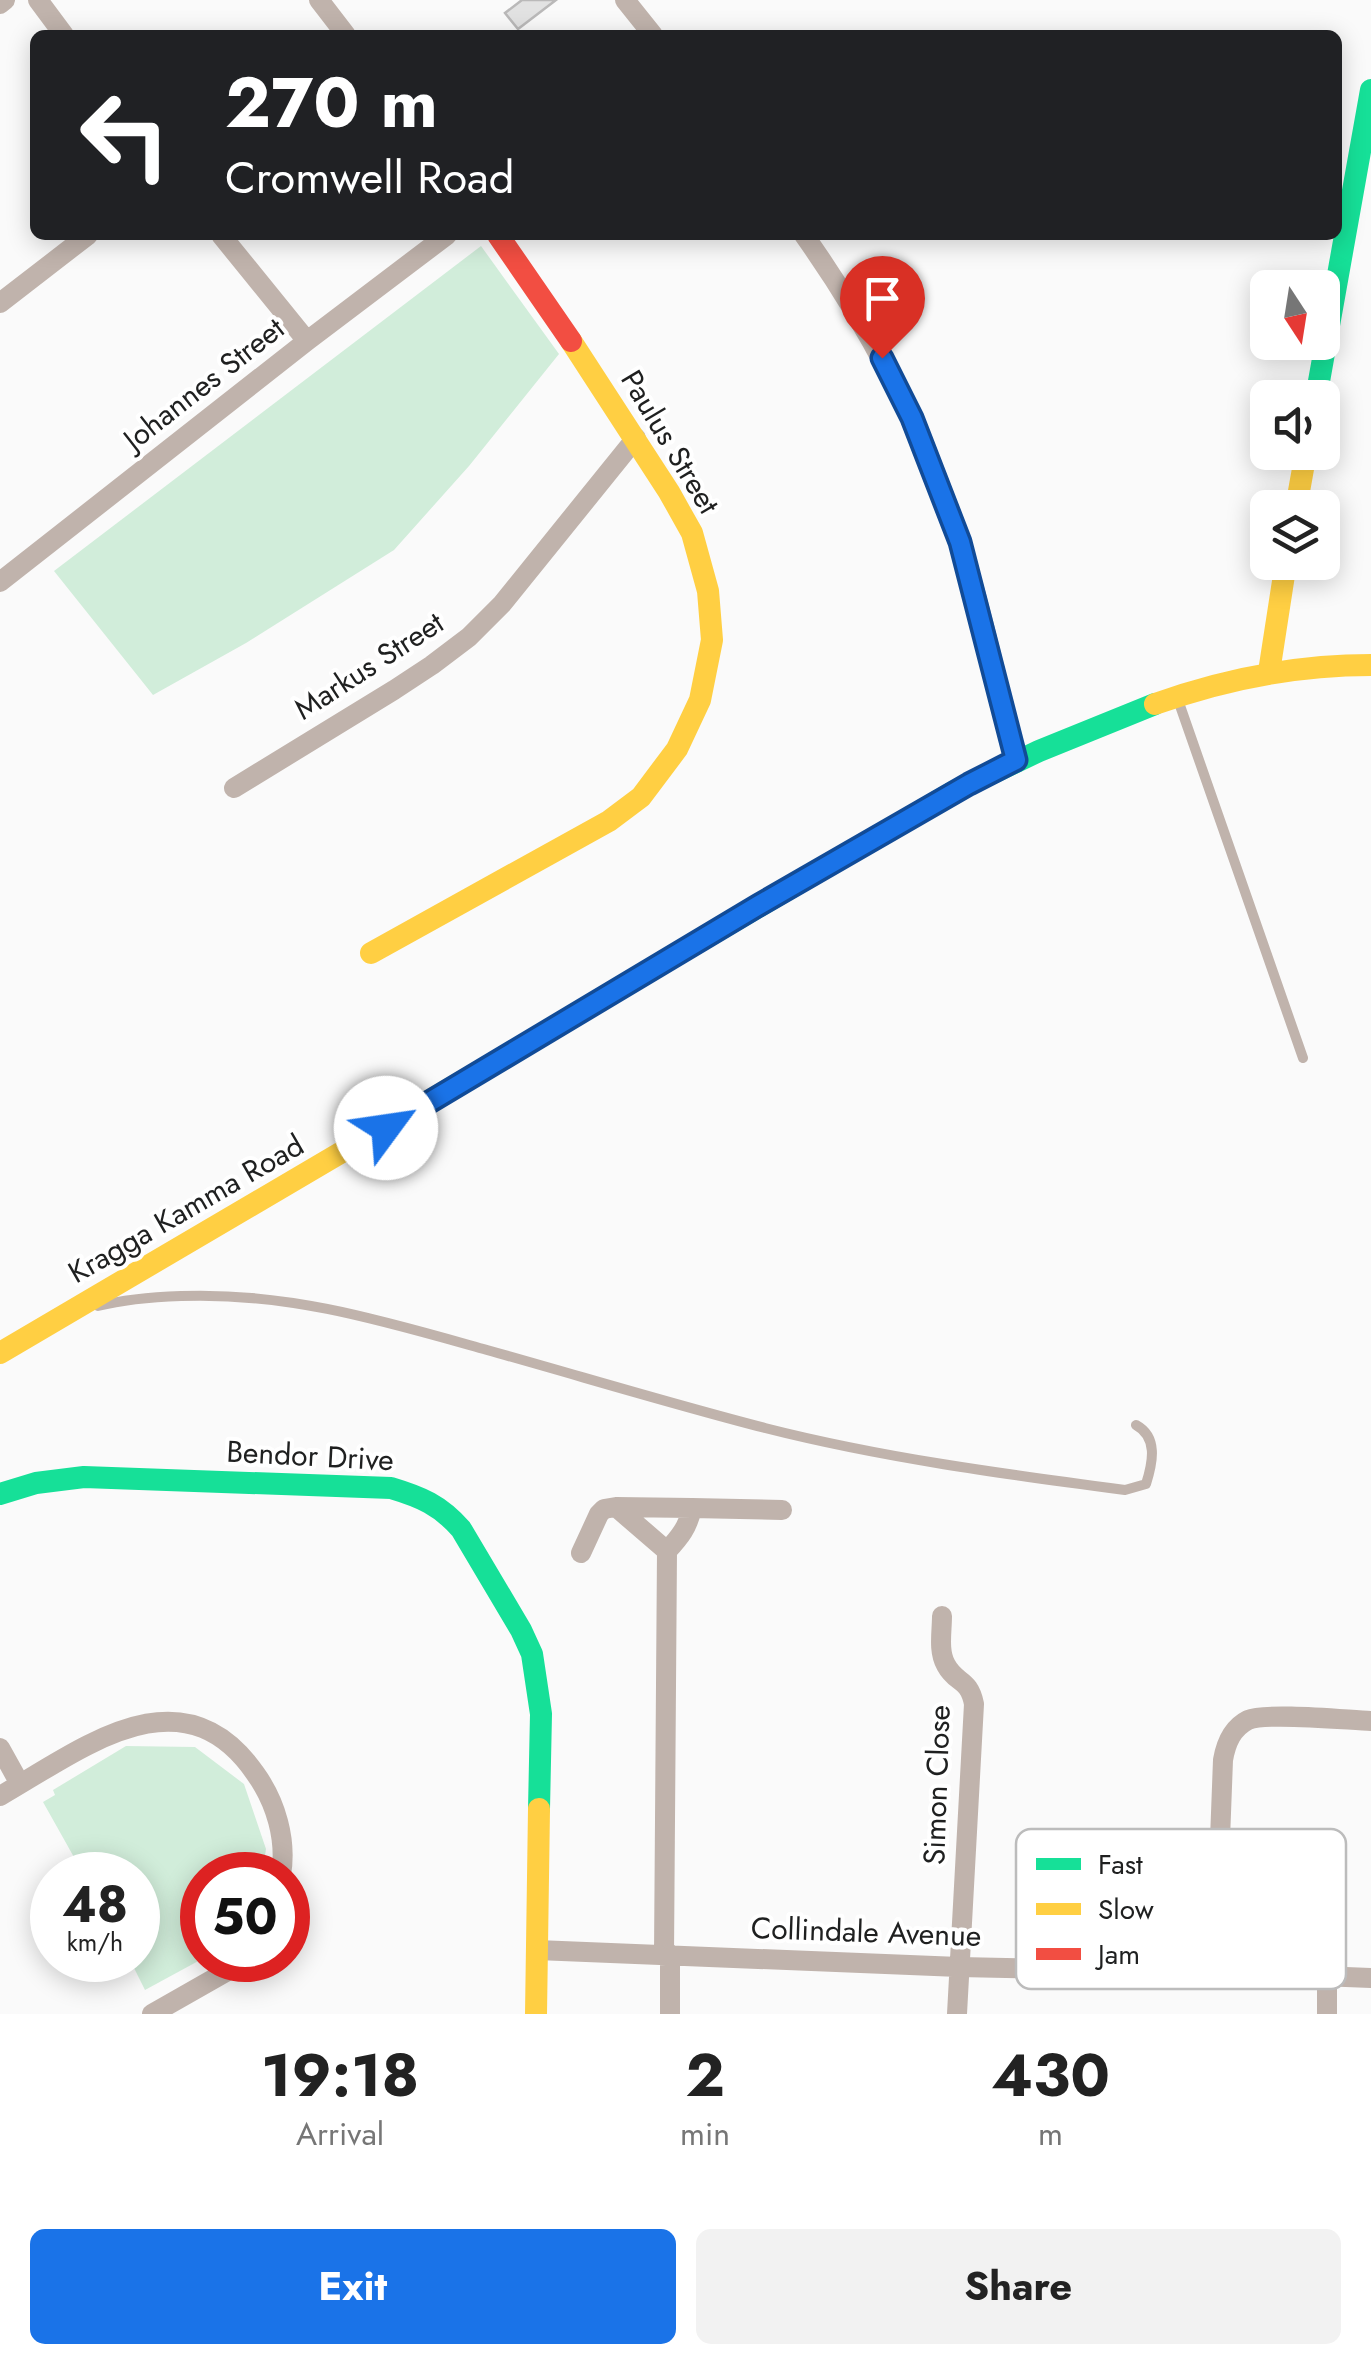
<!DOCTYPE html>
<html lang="en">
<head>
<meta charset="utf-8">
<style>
	:root { --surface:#fff; --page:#f2f2f2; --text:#222; --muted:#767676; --accent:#1a73e8 }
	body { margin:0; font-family:Jost,sans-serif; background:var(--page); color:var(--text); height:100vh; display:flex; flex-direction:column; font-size:38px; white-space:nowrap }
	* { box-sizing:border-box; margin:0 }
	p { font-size:32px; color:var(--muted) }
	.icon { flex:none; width:55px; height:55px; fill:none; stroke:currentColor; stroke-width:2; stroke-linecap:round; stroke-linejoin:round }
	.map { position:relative; height:2014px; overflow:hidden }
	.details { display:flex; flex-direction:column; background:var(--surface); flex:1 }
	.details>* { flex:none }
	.top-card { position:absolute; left:30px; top:30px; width:1312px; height:210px; border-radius:15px; box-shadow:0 5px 25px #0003; background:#202124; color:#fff; overflow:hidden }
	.needle { width:65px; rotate:168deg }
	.controls { position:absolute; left:1250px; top:270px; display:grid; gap:20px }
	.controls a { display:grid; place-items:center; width:90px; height:90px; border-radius:15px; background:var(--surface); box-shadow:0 5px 25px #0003; font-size:50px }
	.speed { position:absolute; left:30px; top:1852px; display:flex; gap:20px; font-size:50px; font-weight:700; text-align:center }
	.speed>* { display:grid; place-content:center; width:130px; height:130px; border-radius:50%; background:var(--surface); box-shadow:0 5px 25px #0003; line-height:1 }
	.speed small { font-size:25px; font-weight:400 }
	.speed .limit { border:15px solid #d22; background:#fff; color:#111 }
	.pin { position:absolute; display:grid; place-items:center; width:85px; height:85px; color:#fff; margin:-102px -42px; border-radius:50% 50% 50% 0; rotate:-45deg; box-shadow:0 0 10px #0007 }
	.pin .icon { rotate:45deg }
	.me { position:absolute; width:110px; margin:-55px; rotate:59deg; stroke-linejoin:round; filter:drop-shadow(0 0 8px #0008) }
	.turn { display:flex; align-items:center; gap:35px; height:210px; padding:0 30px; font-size:45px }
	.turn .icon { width:130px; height:130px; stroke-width:2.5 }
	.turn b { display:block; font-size:70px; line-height:85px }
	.eta { display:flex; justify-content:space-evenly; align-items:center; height:170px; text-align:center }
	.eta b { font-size:60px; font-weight:700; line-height:70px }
	.button { display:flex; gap:20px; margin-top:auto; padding:20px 30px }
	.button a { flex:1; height:115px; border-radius:15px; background:var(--accent); color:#fff; font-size:40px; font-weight:700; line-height:115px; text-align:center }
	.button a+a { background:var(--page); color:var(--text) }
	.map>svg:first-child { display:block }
</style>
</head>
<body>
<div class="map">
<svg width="1371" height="2014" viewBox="0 0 1371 2014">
	<rect width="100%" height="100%" fill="#fafafa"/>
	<path fill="#d1edda" d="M481,246L559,354L469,466L394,550L246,643L153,695L54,571Z
		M126,1746L195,1747L244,1784L266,1849L262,1875H202V1959L145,1990L130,1960H138V1875H84L43,1802L55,1795L53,1790Z"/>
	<path fill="#e2e2e2" stroke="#bab9b9" stroke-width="2.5" d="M522,0H556L518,29L505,13Z"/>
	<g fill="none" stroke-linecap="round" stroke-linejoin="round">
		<path stroke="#c0b3ac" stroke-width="10" d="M1177,697L1303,1058
			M98,1306C126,1299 153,1297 181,1296C289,1292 384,1321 487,1350C580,1376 672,1404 765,1428C883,1458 1004,1474 1125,1490L1146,1484C1153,1462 1158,1437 1136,1425"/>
		<path stroke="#c0b3ac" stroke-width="20" d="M38,0L64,35
			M319,0L346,35
			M625,0L653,35
			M0,4L5,0
			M221,235L307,341
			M804,235C870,328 923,430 959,539C983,611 998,687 1016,761
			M0,303L88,235
			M0,582L307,341L447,235
			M234,788L394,690L432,665L469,637L502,604L636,438
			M616,1507L692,1508
			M667,1551C680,1537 688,1527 692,1508L782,1510
			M581,1553L599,1514L604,1509L616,1507L667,1551L664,1954
			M942,1616C942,1632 938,1651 946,1665C956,1684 969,1678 974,1704L957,2014
			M0,1748L20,1784
			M0,1796C82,1749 182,1668 255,1773C276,1802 287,1840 281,1875
			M537,1950L959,1967L1215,1972L1371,1978
			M1215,1972L1223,1760C1226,1743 1232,1728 1248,1720C1267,1712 1346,1720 1371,1721
			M1327,1978V2014
			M152,2014L231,1969L240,1960
			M670,2014V1954"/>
		<path stroke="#16e098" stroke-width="22" d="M1316,398L1371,90
			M585,1009L953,792L1039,751L1155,704
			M0,1494L36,1483L84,1477L391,1488C421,1497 440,1505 461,1529L521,1630L532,1654L541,1714L539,1809"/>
		<path stroke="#ffcf43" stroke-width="22" d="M1296,508L1306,452
			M1269,672L1286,562
			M1155,704C1225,679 1296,665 1371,665
			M371,953L609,821L641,797L677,749L700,700L712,640L708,591L692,533L669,492L571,341
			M0,1353L585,1009
			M536,2014L539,1809"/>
		<path stroke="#f24e42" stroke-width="22" d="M498,235L571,341"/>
	</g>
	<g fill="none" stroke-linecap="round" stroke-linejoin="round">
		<g stroke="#114b97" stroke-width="25">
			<path id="route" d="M386,1128L759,905L969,784L1016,760L960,542L912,418L882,358"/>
		</g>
		<use href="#route" stroke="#1a73e8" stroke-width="18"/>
	</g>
	<g text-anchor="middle" stroke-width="8" stroke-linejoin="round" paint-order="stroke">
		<g font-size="30" fill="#1f2020" stroke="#fff">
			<text transform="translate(204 384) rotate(-38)" y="10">Johannes Street</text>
			<text transform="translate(670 442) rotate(59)" y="10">Paulus Street</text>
			<text transform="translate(369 666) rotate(-33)" y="10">Markus Street</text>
			<text transform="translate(186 1209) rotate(-30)" y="10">Kragga Kamma Road</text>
			<text transform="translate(310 1456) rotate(3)" y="10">Bendor Drive</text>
			<text transform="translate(937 1785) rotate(-88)" y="10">Simon Close</text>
			<text transform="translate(866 1932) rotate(2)" y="10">Collindale Avenue</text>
		</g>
	</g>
	<rect x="1016" y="1829" width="330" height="160" rx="15" fill="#fff" stroke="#bcbcbc" stroke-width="2.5"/>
	<rect x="1036" y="1858" width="45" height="12" fill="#16e098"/>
	<rect x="1036" y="1903" width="45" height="12" fill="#ffcf43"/>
	<rect x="1036" y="1948" width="45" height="12" fill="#f24e42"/>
	<g font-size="28" fill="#1f2020">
		<text x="1098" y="1874">Fast</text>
		<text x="1098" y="1919">Slow</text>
		<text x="1098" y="1964">Jam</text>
	</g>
</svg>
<div class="controls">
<a><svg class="needle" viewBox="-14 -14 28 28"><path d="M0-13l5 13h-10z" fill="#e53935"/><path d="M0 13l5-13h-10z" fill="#767676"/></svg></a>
<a><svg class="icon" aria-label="sound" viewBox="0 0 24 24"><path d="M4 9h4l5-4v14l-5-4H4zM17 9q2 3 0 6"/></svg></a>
<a><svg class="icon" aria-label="layers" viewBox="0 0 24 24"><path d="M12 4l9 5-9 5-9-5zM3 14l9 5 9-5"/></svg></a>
</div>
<div class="speed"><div>48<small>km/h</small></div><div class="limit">50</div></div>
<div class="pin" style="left:882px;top:358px;background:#d93025"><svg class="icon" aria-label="arrive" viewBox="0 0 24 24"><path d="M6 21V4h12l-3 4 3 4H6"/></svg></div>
<svg class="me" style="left:386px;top:1128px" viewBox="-20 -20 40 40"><circle r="19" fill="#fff"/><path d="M0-13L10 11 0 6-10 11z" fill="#1a73e8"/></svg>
<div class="top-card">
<div class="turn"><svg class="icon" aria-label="left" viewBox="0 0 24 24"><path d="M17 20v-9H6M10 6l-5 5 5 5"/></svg><div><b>270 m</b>Cromwell Road</div></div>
</div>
</div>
<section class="details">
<div class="eta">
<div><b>19:18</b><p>Arrival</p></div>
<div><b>2</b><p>min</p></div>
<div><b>430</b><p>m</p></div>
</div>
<div class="button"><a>Exit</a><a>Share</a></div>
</section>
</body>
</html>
